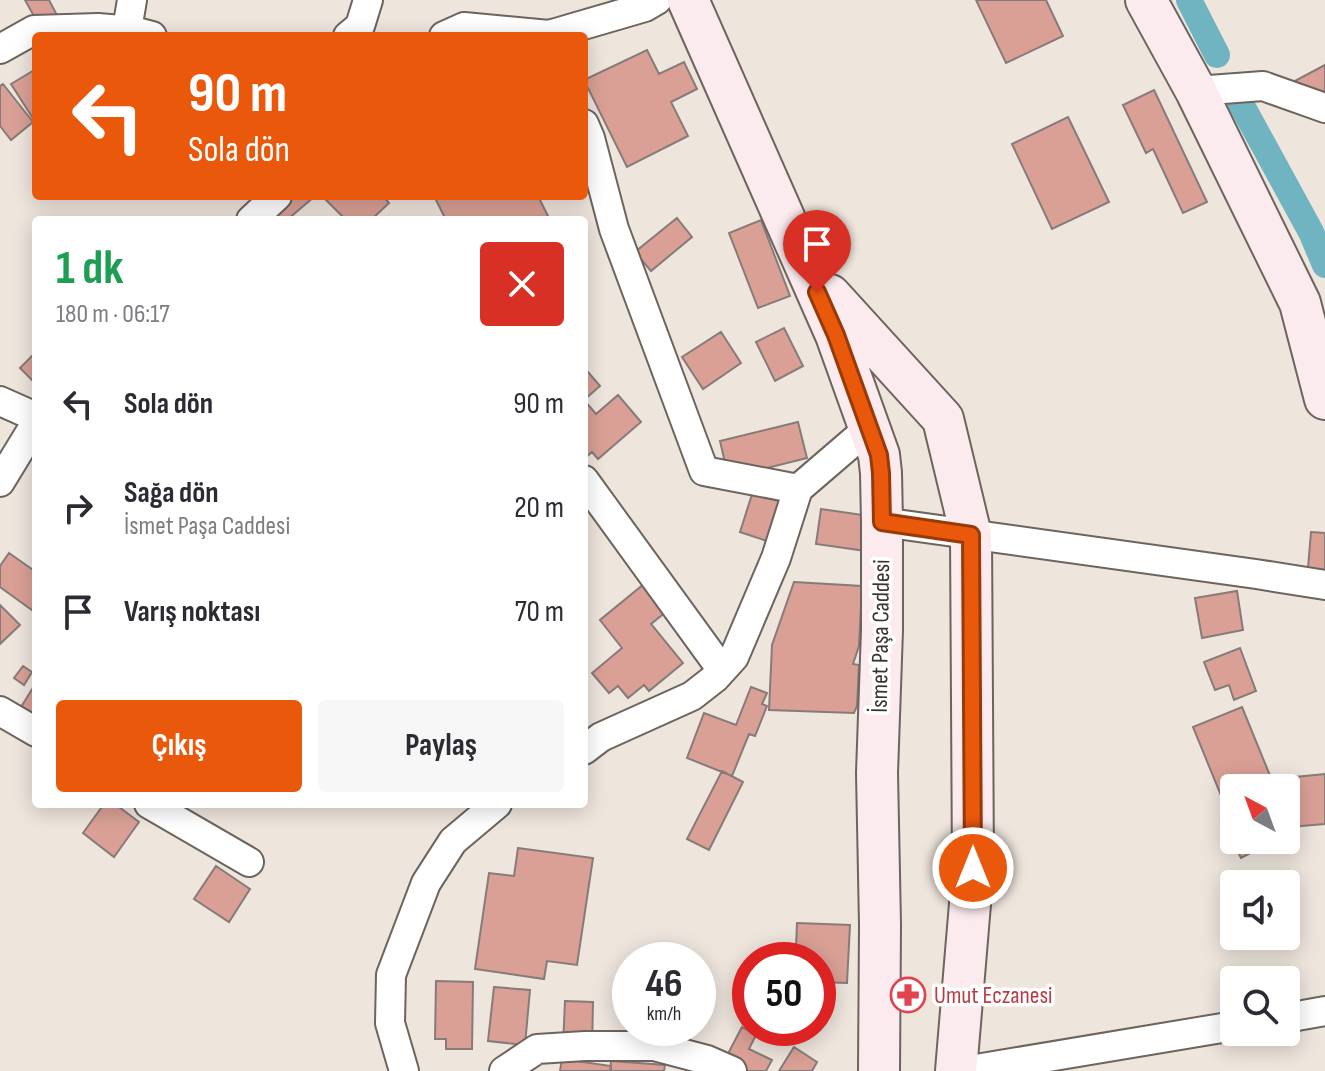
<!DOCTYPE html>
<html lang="tr">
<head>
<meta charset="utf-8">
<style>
	:root { --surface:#fff; --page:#f7f7f7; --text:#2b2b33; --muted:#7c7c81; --accent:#ea580c }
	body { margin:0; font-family:"Sofia Sans Condensed",sans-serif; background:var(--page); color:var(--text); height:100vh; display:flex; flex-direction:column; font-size:30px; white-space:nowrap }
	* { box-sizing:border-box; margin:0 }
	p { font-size:26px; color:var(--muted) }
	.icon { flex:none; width:44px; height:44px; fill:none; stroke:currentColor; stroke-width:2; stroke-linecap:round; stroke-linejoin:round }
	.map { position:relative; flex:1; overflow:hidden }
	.sheet { position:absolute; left:32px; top:216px; width:556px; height:592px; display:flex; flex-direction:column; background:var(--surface); border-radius:8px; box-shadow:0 4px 20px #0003 }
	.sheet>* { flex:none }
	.hud { position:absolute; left:32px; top:32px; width:556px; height:168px; border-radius:8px; box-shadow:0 4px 20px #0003; background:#ea580c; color:#fff; overflow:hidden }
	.needle { width:52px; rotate:319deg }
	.controls { position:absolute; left:1220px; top:774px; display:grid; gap:16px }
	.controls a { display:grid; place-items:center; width:80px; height:80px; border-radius:8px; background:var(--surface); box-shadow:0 4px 20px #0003; font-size:40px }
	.speed { position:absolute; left:612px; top:942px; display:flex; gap:16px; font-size:40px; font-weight:700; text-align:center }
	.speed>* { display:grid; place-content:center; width:104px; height:104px; border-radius:50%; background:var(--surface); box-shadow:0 4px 20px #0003; line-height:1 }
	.speed small { font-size:20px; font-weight:400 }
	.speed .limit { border:12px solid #d22; background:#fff; color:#111 }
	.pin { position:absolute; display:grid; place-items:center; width:68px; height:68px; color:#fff; margin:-82px -34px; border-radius:50% 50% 50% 0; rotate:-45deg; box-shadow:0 0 8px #0007 }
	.pin .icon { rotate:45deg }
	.me { position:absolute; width:88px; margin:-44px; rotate:0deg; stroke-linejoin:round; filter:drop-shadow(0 0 6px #0008) }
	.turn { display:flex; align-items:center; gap:28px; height:168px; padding:0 24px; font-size:36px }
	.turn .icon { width:104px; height:104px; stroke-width:2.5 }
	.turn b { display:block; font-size:56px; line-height:68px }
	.round { display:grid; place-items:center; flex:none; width:84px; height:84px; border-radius:8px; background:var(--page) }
	.summary { display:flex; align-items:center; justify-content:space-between; height:136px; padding:0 24px }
	h1 { font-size:48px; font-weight:700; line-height:60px; color:#1e9e55 }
	.button { display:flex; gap:16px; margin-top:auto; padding:16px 24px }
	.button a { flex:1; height:92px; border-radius:8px; background:var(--accent); color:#fff; font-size:32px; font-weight:700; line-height:92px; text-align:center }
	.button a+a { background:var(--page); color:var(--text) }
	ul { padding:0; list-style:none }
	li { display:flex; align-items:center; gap:24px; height:104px; padding:0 24px }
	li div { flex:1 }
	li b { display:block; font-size:30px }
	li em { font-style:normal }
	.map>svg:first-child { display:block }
</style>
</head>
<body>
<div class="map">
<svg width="1325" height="1071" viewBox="0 0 1325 1071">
	<rect width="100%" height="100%" fill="#eee5dd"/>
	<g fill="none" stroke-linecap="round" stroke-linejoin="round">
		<path stroke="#70b4c2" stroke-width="26" d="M1189,0L1217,55
			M1240,102L1311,232L1325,265"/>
	</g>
	<path fill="#daa096" stroke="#877b79" stroke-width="2" d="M25,0H49L59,19L41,29Z
		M976,0H1046L1063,36L1006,63Z
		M647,50L659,74L684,62L697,89L671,102L688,136L627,167L584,80Z
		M1325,65V104L1322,106L1313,88L1299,95L1293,82Z
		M36,69V123L11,84Z
		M3,84L33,122L11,140L0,126V86Z
		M1154,90L1207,202L1183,213L1153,149L1146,153L1123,105Z
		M1068,117L1109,202L1052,229L1012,144Z
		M280,196H313L314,197L287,220H251Z
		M328,196H383L389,203L371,220H346L325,199Z
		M434,196H538L550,220H446Z
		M677,218L692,237L651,271L635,252Z
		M761,220L790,296L758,308L729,233Z
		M784,328L803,366L775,381L756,342Z
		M721,332L741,363L703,389L682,357Z
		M36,352V384L20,368Z
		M588,372L600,386L584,400L596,414L618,395L641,422L598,459L592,452L584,459V376Z
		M798,422L807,458L747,473L726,467L720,441Z
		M754,488L790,499L776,544L740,532Z
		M821,509L870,516L866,551L816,544Z
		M1311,532L1325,533V570L1308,568Z
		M9,553L36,572V613L0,587V566Z
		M794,582L862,586L859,646L853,664L859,665L857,706L854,713L769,710L772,645Z
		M644,584L667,611L651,624L683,663L649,691L644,685L628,698L618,686L609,693L592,673L622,648L600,620Z
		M1237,591L1243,630L1202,638L1195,598Z
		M0,605L20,625L0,644Z
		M1240,648L1256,691L1234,700L1229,685L1215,690L1204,662Z
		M23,666L32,672L24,685L14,678Z
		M36,683V727L16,715Z
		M751,687L767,693L762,704L767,706L755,736L749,734L732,776L687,758L704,713L736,725Z
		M1242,707L1271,778L1245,788H1234V793L1222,798L1193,727Z
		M722,771L743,782L709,850L687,839Z
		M1325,774V824L1290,827L1285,778Z
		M104,804H115L139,822L114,857L83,833Z
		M1234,811V840H1276L1241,858L1221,818Z
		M518,848L593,858L577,965L547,961L544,979L475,969L489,873L514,876Z
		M216,866L250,889L229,922L194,899Z
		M797,923L850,925L847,983L818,982V960H779L780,948H796Z
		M436,981L473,982L472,1049H446V1039H435Z
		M494,987L530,990L525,1045L488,1041Z
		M1223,991H1234V1021H1223Z
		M565,1001L593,1002L592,1048L563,1047Z
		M742,1027L756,1035L749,1049L772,1060L766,1071H724L720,1069Z
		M794,1047L817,1062L812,1071H779Z
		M562,1059L611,1066V1071H560Z
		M611,1061L665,1065L664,1071H610Z"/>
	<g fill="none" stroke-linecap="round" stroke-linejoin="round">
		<g stroke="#6c645d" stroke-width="32">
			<path id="street" d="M127,30L132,0
				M348,36L360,26L368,0
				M444,36L464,27L549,35L645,7L657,0
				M0,49L34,30L98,28L133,31L152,36
				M1196,91L1263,86L1325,108
				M584,124L590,138L614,229L704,471L798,489L869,428
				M251,220L277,196
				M0,401L36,417
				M584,480L722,670
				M0,482L36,423
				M882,522L1256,574L1325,585
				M0,711L36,732
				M584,750L601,737L692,696L715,678L734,657L776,558L798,489
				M149,804L249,862
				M1286,1018L1325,1011
				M404,1071L390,1023L391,975L426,883L453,841L497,804
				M504,1071L537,1049L585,1046H654L707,1060L732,1071
				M964,1071L1234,1026"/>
		</g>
		<g stroke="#6c645d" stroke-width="44">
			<path id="secondary" d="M688,0L836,335L879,455L881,473L882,522V630L877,773L880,925L879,1071
				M1146,0L1196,91L1300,303L1325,399
				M830,295L943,419L971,535L973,868L956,1071"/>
		</g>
		<use href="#street" stroke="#fff" stroke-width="28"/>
		<use href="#secondary" stroke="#fbebee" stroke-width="40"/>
	</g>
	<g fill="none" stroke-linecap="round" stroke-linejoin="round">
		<g stroke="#983908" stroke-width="20">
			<path id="route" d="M817,292L836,335L879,455L881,473L882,522L971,535L973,868"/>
		</g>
		<use href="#route" stroke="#ea580c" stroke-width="14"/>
	</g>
	<defs>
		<g id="pharmacy-ring" transform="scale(1.8)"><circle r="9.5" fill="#fff" stroke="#e0444e" stroke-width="1.5"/><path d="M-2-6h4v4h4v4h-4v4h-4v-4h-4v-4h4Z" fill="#e0444e"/></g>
	</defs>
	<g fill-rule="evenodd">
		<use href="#pharmacy-ring" x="908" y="995"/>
	</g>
	<g text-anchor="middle" stroke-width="7" stroke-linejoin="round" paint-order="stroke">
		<g font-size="24" fill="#383431" stroke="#fff">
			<text transform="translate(880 636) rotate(-89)" y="8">İsmet Paşa Caddesi</text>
		</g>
		<g font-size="24" fill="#be3a42" stroke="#fff" text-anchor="start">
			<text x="934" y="1003">Umut Eczanesi</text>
		</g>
	</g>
</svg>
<div class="controls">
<a><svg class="needle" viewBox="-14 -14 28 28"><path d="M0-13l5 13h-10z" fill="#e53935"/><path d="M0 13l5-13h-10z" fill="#7c7c81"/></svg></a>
<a><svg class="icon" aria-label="sound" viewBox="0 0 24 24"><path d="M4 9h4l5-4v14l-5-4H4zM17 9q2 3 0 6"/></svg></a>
<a><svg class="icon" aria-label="search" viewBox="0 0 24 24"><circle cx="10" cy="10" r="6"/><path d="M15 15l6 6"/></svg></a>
</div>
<div class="speed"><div>46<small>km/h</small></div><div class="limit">50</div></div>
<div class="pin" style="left:817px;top:292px;background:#d93025"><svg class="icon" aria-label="arrive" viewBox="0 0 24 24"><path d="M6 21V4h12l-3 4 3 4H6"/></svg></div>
<svg class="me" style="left:973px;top:868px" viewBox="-20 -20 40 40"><circle r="17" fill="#ea580c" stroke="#fff" stroke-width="3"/><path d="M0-11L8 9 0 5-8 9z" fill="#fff"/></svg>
<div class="hud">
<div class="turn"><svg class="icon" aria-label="left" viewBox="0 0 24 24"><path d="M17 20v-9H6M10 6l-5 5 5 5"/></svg><div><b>90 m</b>Sola dön</div></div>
</div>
<section class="sheet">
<div class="summary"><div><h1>1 dk</h1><p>180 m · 06:17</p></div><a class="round" style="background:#d93025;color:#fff"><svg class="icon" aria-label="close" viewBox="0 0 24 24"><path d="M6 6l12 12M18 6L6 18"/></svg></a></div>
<ul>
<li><svg class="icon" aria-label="left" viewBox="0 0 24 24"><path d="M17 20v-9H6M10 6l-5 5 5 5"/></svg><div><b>Sola dön</b></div><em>90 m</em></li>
<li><svg class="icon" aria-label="right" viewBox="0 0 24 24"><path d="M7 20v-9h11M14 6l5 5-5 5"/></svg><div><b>Sağa dön</b><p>İsmet Paşa Caddesi</p></div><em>20 m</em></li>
<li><svg class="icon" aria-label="arrive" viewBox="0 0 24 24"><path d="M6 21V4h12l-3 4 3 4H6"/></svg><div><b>Varış noktası</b></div><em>70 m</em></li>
</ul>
<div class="button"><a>Çıkış</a><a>Paylaş</a></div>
</section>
</div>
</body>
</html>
